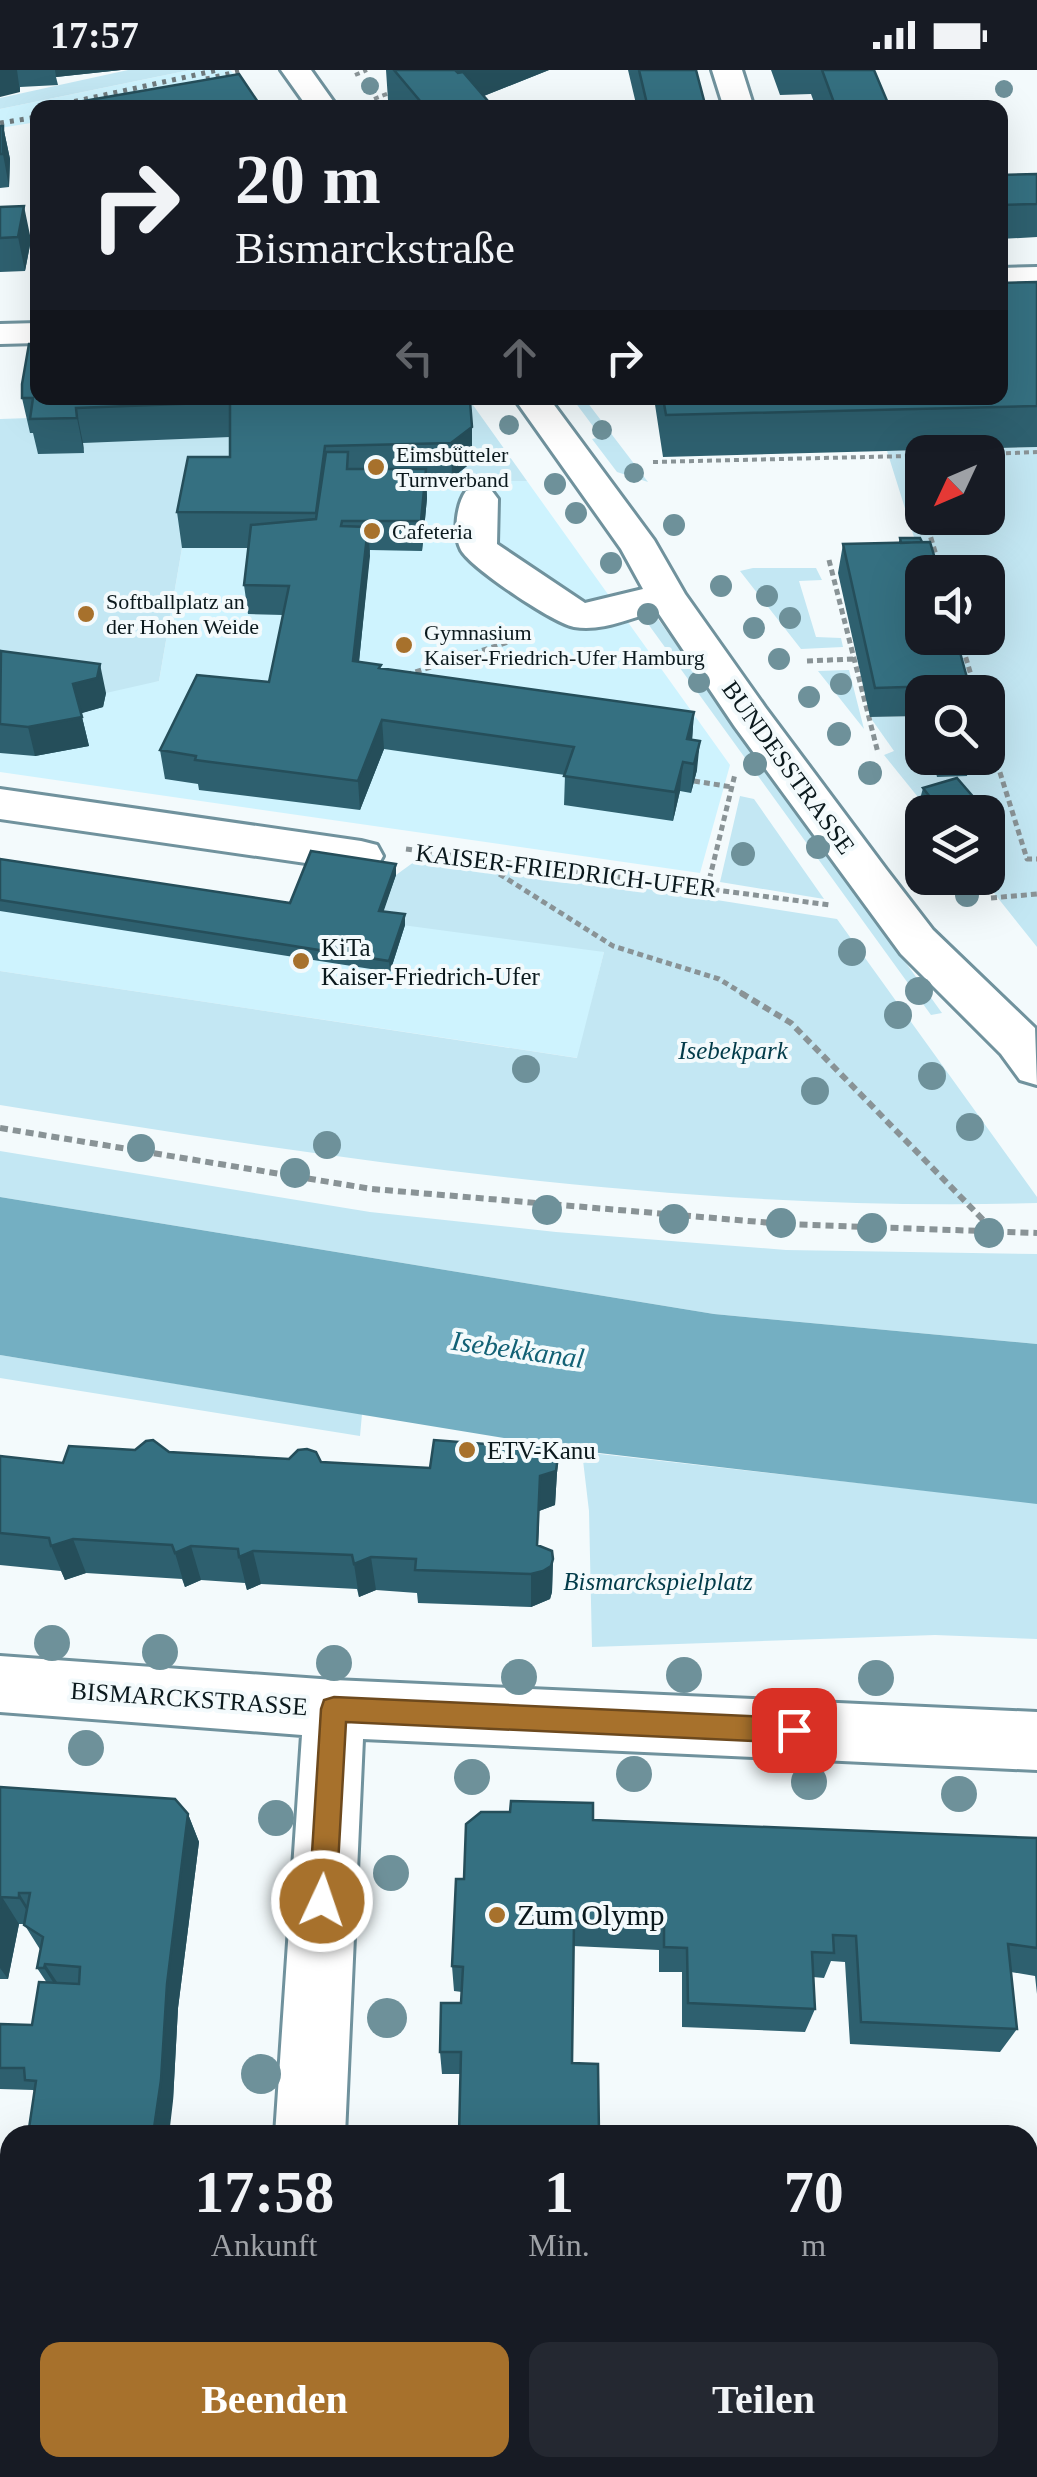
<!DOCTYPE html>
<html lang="de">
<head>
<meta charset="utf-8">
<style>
	:root { --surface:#171b24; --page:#242831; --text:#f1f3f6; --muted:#9ea1a6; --accent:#a7712c }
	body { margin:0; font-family:"Times New Roman",serif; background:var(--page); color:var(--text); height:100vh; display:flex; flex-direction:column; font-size:38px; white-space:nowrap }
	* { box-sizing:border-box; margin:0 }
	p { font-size:32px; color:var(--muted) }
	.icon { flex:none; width:55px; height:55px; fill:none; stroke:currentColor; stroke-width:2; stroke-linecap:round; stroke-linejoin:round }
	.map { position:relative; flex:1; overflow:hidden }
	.sheet { position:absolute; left:0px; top:2055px; width:1038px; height:352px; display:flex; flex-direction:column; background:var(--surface); border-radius:30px 30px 0 0; box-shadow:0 10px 40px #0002 }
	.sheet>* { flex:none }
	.top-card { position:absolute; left:30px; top:30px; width:978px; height:305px; border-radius:20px; box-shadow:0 10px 40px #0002; background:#171b24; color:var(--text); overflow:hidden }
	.needle { width:65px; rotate:226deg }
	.buttons { position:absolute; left:905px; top:365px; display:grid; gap:20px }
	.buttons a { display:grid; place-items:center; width:100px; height:100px; border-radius:20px; background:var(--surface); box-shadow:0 10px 40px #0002; font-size:50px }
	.pin { position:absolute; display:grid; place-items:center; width:85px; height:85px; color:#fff; margin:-42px; border-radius:20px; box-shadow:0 5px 15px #0006 }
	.me { position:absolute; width:110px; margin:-55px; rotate:3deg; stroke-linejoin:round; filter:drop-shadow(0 0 8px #0008) }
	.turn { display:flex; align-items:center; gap:35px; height:210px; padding:0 40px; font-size:45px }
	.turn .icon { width:130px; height:130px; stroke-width:2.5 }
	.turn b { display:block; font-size:70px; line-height:85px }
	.lanes { display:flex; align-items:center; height:95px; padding:0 40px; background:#0003; justify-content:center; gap:50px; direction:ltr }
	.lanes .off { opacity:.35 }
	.eta { display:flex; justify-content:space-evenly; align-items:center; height:170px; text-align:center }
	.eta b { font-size:60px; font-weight:700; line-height:70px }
	.cta { display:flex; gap:20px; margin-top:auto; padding:20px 40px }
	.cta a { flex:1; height:115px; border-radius:20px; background:var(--accent); color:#fff; font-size:40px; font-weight:700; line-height:115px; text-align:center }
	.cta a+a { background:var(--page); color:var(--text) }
	.status { display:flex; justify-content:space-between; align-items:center; height:70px; padding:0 50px; background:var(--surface); direction:ltr }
	.status svg { height:28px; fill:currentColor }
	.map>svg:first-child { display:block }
</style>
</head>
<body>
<div class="status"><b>17:57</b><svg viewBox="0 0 49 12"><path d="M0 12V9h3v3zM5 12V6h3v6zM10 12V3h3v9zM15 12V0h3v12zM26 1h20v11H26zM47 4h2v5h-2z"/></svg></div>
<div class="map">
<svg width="1037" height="2407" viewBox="0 0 1037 2407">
	<rect width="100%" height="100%" fill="#f3fafc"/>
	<path fill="#cef3fe" d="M190,0H230L238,8L107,37L38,38L37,52L0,58V39Z
		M328,411H527L730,695L700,803L0,702V624L159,611L182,478L319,479Z
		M312,792L396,805L604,882L578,988L0,901V799L291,844Z"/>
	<path fill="#c3e7f3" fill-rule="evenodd" d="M128,0H190L0,39V28Z
		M38,328H468L527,411H328L319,479L182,478L159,611L106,623L8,610L0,624V349L30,348Z
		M572,328H584L648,412L617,402L592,369L601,367Z
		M1037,377V877L982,808H988V742H930L884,685L894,681L870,647L922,646V688H988V622H957L942,568H988V502H925L887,381ZM922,382H988V448H922Z
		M753,498H816L822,510L799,511L816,567L841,568L843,577L801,579L740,501Z
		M650,538L942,943L931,945L638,540Z
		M849,600L864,659L818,601Z
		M740,726L754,729L824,829L720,812Z
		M425,784L837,849L1037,1127V1133C689,1143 342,1090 0,1035V901L577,988L604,882L380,852L396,805Z
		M0,1081L370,1142L556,1162L786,1180L1037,1184V1274L714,1244L0,1127Z
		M0,1285L362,1344L360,1366L0,1308Z
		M582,1382L1037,1433V1569L935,1565L592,1577L589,1441Z"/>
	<path fill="#74afc2" d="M0,1127L714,1244L1037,1274V1434L582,1381L0,1285Z"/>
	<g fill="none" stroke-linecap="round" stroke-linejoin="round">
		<g stroke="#70929d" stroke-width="6">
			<path id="minor" d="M281,0H311L338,38H308Z
				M712,0H742L754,38H724Z
				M1037,197V217L1000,218V198Z
				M38,253V273L0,274V254Z
				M514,328H549L654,470L685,524L765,637L886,799L933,860L1035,958L1037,1015L1020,1010L1001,984L901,884L735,657L657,541C630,548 602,562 574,557C553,553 471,498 461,480C453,465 456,435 466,421L479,418L492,421L498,429L497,474L585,533L643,519L621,479Z
				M0,719L361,771L377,775L383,786L377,797L361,801L0,749Z
				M0,1586L334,1610L1037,1642V1700L363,1669L345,2065H275L302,1665L0,1642Z
				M254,2398H330V2407H254Z"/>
		</g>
		<path stroke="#899396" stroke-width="4" stroke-dasharray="5 4" stroke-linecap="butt" d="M355,5L367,0
			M374,29L392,22
			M988,384L1037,382
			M653,392L908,386
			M914,409L908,386H922"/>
		<path stroke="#899396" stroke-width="5" stroke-dasharray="6 4" stroke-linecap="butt" d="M913,406L922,438
			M925,448L941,502
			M829,490L878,683
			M960,568L976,622
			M807,591L853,589
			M406,605L527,566
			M988,664L1027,789H1037
			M694,711L732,717
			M406,779L830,835
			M474,788L613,876L719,909L745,925
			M707,819L735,704
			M991,828L1037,824"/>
		<path stroke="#899396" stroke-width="6" stroke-dasharray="8 5" stroke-linecap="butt" d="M741,923L791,953L996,1163
			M0,1058L372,1119L784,1154L1037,1163"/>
		<use href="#minor" fill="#fff" fill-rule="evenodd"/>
		<path stroke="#6f7a7d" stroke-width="5" stroke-dasharray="4 6" stroke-linecap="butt" d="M206,9L245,0
			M45,38L218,0
			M0,53L38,47"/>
	</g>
	<g fill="#6e919a">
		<circle cx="370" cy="16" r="9"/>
		<circle cx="1004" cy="19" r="9"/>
		<circle cx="509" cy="355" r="10"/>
		<circle cx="602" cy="360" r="10"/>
		<circle cx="634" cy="403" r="10"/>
		<circle cx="555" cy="414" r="11"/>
		<circle cx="576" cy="443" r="11"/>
		<circle cx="674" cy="455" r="11"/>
		<circle cx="611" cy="493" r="11"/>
		<circle cx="721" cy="516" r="11"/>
		<circle cx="767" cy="526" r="11"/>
		<circle cx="648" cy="544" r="11"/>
		<circle cx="790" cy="548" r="11"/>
		<circle cx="754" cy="558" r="11"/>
		<circle cx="779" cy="589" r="11"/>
		<circle cx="699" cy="612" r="11"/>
		<circle cx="841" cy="614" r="11"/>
		<circle cx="809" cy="627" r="11"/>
		<circle cx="839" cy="664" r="12"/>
		<circle cx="755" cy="694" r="12"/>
		<circle cx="870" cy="703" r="12"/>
		<circle cx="818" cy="777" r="12"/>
		<circle cx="743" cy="784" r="12"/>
		<circle cx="967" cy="825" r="12"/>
		<circle cx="852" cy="882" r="14"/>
		<circle cx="919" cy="921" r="14"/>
		<circle cx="898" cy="945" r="14"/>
		<circle cx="526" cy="999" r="14"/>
		<circle cx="932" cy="1006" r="14"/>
		<circle cx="815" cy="1021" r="14"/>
		<circle cx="970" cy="1057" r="14"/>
		<circle cx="327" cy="1075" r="14"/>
		<circle cx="141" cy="1078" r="14"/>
		<circle cx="295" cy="1103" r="15"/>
		<circle cx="547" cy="1140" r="15"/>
		<circle cx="674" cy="1149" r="15"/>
		<circle cx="781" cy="1153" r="15"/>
		<circle cx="872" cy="1158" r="15"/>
		<circle cx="989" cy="1163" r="15"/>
		<circle cx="52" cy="1573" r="18"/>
		<circle cx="160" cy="1582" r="18"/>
		<circle cx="334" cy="1593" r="18"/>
		<circle cx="684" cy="1605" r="18"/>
		<circle cx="519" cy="1607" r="18"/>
		<circle cx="876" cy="1608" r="18"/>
		<circle cx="86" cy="1678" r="18"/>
		<circle cx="634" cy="1704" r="18"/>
		<circle cx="472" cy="1707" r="18"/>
		<circle cx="809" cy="1712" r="18"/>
		<circle cx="959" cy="1724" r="18"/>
		<circle cx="276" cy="1748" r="18"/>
		<circle cx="391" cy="1803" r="18"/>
		<circle cx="387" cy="1948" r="20"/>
		<circle cx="261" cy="2004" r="20"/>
	</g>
	<path fill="#2e606f" d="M0,0H121L56,7L58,15L20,17V22Z
		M386,0H549L484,26L494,38H394L388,30Z
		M628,0H696L706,38H637Z
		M771,0H874L890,38H816L811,24L780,25Z
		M0,56H3L10,89L9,117L0,118Z
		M1037,104V167L1000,169V105Z
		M0,137L31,170L25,201L0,202Z
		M1037,212V377L663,387L654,328H1000Z
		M22,328H463L472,392L452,408L426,409L427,428L422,481L370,480L359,592L381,598L694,642L692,670L697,700L691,723L680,721L673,751L564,735L565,705L384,679L360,740L199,720L198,714L165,709L160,680L269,612L283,545L248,544L244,515L249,478H182L177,442L230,387V367L83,373L84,383L38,384L33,363H30Z
		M900,468L969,615L968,622H922V646L870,647L838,503L843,474L899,473Z
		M0,582L106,623L103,637L81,643L89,676L35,686L0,683Z
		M911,647H922V688H966L969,695L967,706L937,707L933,690L921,691L909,658Z
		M923,718L972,740L965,742H931L920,729Z
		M0,789L290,833L396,794V805L383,841L405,844V855L390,902L0,841Z
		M169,1382L321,1392L430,1398L558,1386L555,1435L539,1441L538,1476L553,1489L552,1522L550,1529L531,1537L418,1533L417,1523L376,1520L359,1527L357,1519L261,1514L247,1520L245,1513L201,1510L185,1517L182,1509L86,1503L65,1510L61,1501L0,1495V1386L63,1393Z
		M0,1717L188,1744L199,1772L178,1938L173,2031L35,2022L33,2020L0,2019V1954L32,1955L47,1913L37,1898L41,1881L24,1854H19L8,1909H0Z
		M593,1750L1037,1768V1924L1035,1906L1011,1902L1017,1959L1000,1982L850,1974L845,1892L831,1891L824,1908L813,1907L815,1939L805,1962L682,1957V1902H659V1880L573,1876L459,2064L461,2004H442L440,1982L461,1933L462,1922L454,1921L452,1896L464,1809Z
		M1037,2084V2262L1028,2263V2094Z"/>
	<path fill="#254e5a" d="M0,0H17L20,22L0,27Z
		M55,0H121L56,7Z
		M451,0H549L473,30Z
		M3,56L10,89L9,117L3,84Z
		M24,136L31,170L25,201L18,167Z
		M76,338L83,373L84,383L77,348Z
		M472,357V392L452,408L451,373Z
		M426,399L427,428L422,481L421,451Z
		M368,457L370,486L356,620L353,591Z
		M100,594L106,623L103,637L79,644L73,614Z
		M694,642L692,671L687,669Z
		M82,647L89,676L35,686L28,657Z
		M382,650L384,679L360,740L358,711Z
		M700,671L697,700L691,723L694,694Z
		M683,692L680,721L673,751L675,722Z
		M975,729L972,740L965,742H939L940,740Z
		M396,794V805L380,852L379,841Z
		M405,844V855L390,902L389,891Z
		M558,1386L555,1435L539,1441L537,1503L553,1489L552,1522L550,1529L531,1537V1504L540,1406Z
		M73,1469L86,1503L65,1510L51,1476Z
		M191,1476L201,1510L185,1517L175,1483Z
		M253,1481L261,1514L247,1520L239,1487Z
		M371,1487L376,1520L359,1527L354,1494Z
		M188,1744L199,1772L178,1938L173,2031L169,2065H153L167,1914Z
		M19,1823L35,1849V1854L19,1828Z
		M2,1827L19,1854L8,1909L0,1898V1838Z
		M45,1894L61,1918L60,1923L44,1898Z
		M100,2398H112L113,2407H100Z"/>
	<path fill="#357081" stroke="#254e5a" stroke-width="2.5" d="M394,0H455L458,3L463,2L494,38H426Z
		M639,0H696L706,38H648Z
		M822,0H874L890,38H836Z
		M239,4L262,38H81L78,32Z
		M0,56H3V84H0Z
		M1037,104V134L1000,135V105Z
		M24,136L18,167L0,168V137Z
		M1037,212V336L666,345L663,328H1000V213Z
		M29,274H38V328H463L470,331L472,357L451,373L325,376L316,443L177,442L188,387H230V332L76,338L77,348L30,349L33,328H22V314Z
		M326,382H348L347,399H426L421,451H342L341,456L368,457L353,591L381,595L379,598L694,642L687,669L700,671L694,694L683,692L675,722L564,706L574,677L382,650L358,711L195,690L196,686L160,680L197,605L269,612L289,516L244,515L251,455L316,449Z
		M900,468H920L922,472L901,473Z
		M930,472L939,502H922V568H956L969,615L875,618L843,474Z
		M1,581L100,594L97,608L73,614L82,647L28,657L0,654Z
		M911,647H922V676Z
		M937,688H966L969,695L940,696Z
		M957,708L975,729L940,740L923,718Z
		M311,781L396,794L379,841L405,844L389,891L0,830V789L290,833Z
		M153,1370L169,1382L289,1389L298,1380L307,1379L316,1382L321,1392L430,1398L434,1370L540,1378L558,1386L556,1401L540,1406L537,1475L552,1481L553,1489L551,1496L543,1501L531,1504L415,1500L416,1489L371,1487L354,1494L352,1485L253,1481L239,1487L238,1479L191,1476L175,1483L172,1475L73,1469L51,1476L49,1468L0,1463V1386L63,1393L69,1376L135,1380L146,1371Z
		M0,1717L175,1729L188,1744L167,1914L161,2010L153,2065H28L36,2011L25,2010L24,1998H0V1954L32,1955L39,1912L79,1914L80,1897L45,1894L44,1898H37L43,1867L24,1855L30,1823H19V1828L2,1827L0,1838Z
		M511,1731L593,1733V1750L1037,1768V1878L1008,1874L1017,1959L861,1952L856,1866L833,1865L834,1883L812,1882L815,1939L688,1933L687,1878L664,1877V1855L574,1851L572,1993L598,1994L599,2065H439L459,2064L461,1982H440L441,1933H461L463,1897L452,1896L456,1809H464L466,1754L481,1742H510Z
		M811,2058L812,2065H789V2060Z
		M866,2062L995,2064V2065H866Z
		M1028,2129H1037V2249L1028,2250Z
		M10,2298V2398H100V2407H0V2300Z"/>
	<path fill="#a7712c" stroke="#6d491d" stroke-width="2.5" d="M334,1627L794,1648L803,1652L807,1660L803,1669L794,1673L346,1652L336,1831L332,1841L322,1845L313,1841L309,1831L321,1639L324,1630Z"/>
	<g fill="#a7712c" stroke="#f3fafc" stroke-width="4">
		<circle cx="376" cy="397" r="10"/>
		<circle cx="372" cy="461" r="10"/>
		<circle cx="86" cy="544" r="10"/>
		<circle cx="404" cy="575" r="10"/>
		<circle cx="301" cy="891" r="10"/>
		<circle cx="467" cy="1380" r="10"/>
		<circle cx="497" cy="1845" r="10"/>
	</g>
	<g text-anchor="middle" stroke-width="8" stroke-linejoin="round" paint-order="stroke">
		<g font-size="22" fill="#0b191d" stroke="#f3fafc" text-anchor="start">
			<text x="396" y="392">Eimsbütteler<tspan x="396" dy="25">Turnverband</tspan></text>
			<text x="392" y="469">Cafeteria</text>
			<text x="106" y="539">Softballplatz an<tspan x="106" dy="25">der Hohen Weide</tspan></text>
			<text x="424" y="570">Gymnasium<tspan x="424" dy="25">Kaiser-Friedrich-Ufer Hamburg</tspan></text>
		</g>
		<g font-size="25" fill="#0b191d" stroke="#f3fafc">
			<text transform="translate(789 697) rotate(54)" y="9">BUNDESSTRASSE</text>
			<text transform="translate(566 800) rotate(7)" y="9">KAISER-FRIEDRICH-UFER</text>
			<text transform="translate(189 1628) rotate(4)" y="9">BISMARCKSTRASSE</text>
		</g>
		<g font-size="25" fill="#0b191d" stroke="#f3fafc" text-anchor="start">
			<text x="321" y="886">KiTa<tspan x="321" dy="29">Kaiser-Friedrich-Ufer</tspan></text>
			<text x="487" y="1389">ETV-Kanu</text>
		</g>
		<g font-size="25" font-style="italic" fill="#023b49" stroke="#f3fafc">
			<text x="733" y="989">Isebekpark</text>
			<text x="658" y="1520">Bismarckspielplatz</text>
		</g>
		<g font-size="28" font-style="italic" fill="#126175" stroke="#f3fafc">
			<text transform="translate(518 1279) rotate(8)" y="10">Isebekkanal</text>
		</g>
		<g font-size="30" fill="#0b191d" stroke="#f3fafc" text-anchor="start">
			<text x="517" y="1855">Zum Olymp</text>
		</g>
	</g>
</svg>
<div class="buttons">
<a><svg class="needle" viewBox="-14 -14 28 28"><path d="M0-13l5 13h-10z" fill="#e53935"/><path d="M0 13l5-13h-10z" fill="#9ea1a6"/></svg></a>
<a><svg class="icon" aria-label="sound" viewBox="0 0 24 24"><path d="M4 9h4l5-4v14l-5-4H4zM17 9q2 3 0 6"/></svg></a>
<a><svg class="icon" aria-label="search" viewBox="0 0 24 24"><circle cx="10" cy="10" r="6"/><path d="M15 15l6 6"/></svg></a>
<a><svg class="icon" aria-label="layers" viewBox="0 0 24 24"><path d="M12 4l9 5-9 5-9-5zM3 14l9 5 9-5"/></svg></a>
</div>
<div class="pin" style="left:794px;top:1660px;background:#d93025"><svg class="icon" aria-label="arrive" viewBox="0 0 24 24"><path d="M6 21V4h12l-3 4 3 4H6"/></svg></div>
<svg class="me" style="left:322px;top:1831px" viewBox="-20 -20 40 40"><circle r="17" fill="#a7712c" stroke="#fff" stroke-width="3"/><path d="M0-11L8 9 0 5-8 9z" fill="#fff"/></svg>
<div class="top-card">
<div class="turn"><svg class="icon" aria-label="right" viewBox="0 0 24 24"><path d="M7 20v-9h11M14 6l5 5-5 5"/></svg><div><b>20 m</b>Bismarckstraße</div></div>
<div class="lanes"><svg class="icon off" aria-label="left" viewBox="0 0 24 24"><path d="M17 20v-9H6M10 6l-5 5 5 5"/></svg><svg class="icon off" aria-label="ahead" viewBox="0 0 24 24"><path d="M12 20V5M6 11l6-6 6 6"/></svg><svg class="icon" aria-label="right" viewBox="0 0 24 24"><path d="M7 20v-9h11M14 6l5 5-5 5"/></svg></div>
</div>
<section class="sheet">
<div class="eta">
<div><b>17:58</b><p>Ankunft</p></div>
<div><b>1</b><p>Min.</p></div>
<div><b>70</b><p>m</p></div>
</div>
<div class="cta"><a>Beenden</a><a>Teilen</a></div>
</section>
</div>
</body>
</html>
